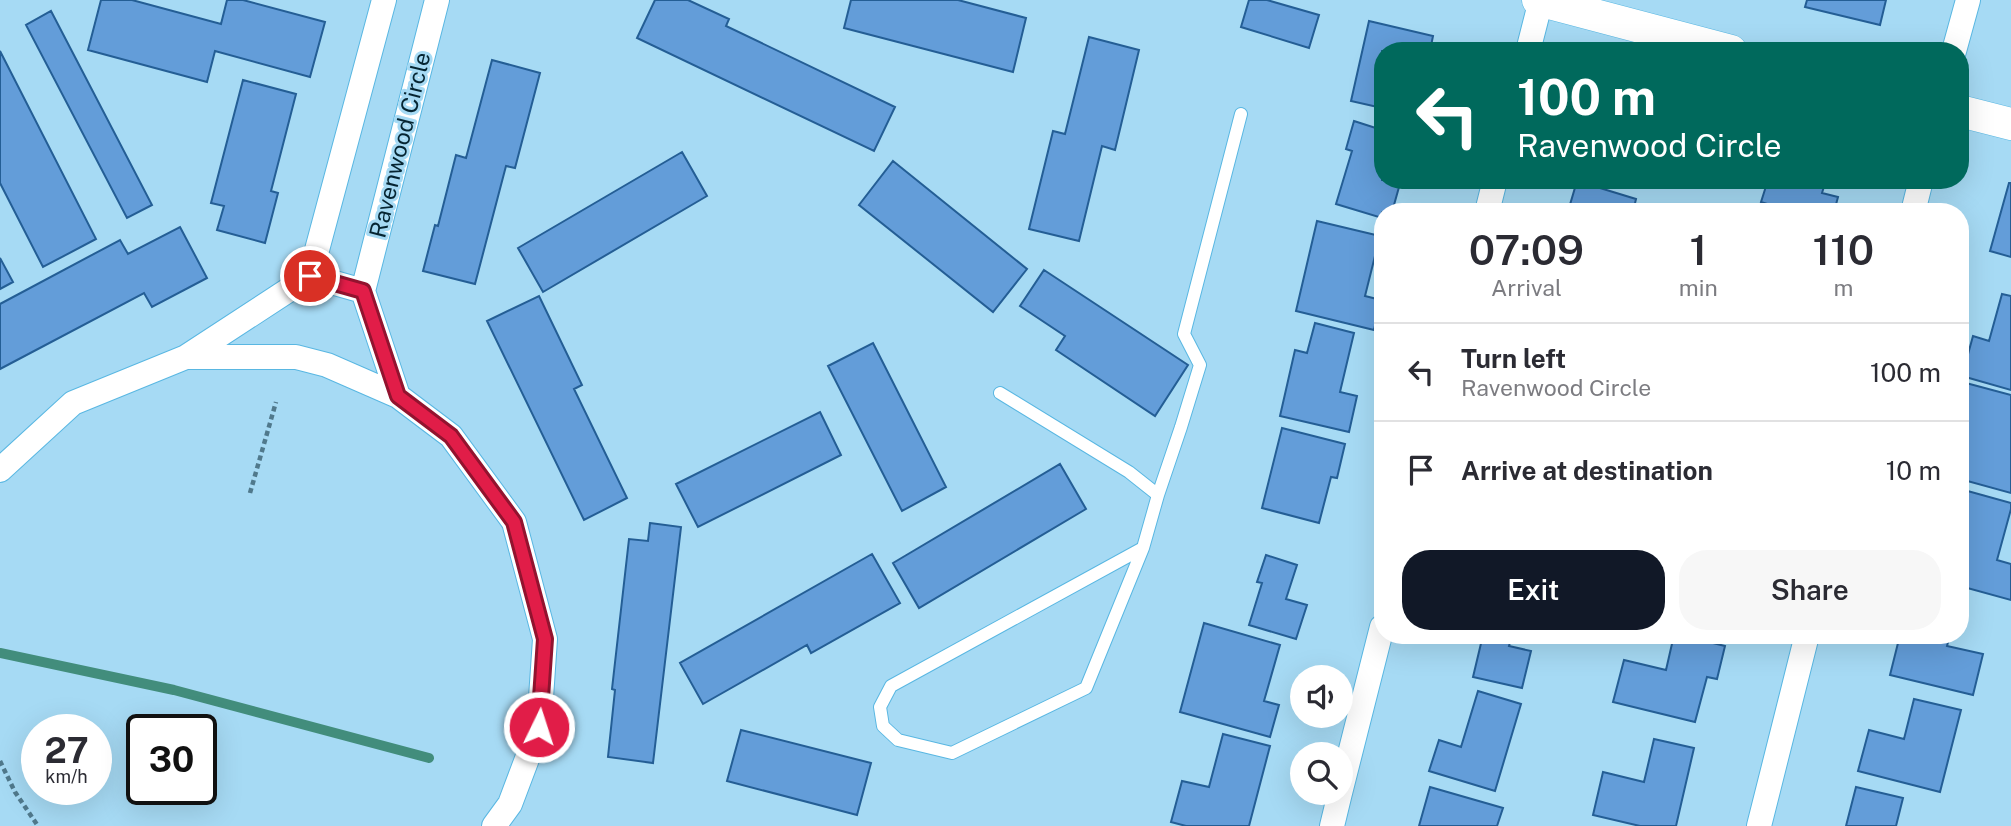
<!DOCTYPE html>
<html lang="en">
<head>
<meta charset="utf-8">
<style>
	:root { --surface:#fff; --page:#f7f7f7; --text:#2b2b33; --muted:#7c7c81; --line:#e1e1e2; --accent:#111827 }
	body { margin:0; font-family:"Public Sans",sans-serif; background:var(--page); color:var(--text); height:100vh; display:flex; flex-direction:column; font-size:26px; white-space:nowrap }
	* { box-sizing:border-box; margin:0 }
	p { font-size:23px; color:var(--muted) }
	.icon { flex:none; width:38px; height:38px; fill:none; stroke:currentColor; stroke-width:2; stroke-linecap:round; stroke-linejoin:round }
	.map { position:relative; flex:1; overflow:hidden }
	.side { position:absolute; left:1374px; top:203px; width:595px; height:441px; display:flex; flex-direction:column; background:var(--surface); border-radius:28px; box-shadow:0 7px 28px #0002 }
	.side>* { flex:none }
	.guide { position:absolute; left:1374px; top:42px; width:595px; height:147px; border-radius:28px; box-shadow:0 7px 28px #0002; background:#00695c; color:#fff; overflow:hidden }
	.buttons { position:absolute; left:1290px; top:665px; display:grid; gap:14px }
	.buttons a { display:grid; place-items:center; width:63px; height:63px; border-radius:50%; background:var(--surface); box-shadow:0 7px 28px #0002; font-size:35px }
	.speed { position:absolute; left:21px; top:714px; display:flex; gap:14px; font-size:35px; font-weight:700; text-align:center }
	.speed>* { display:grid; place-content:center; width:91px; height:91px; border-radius:50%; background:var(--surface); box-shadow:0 7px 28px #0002; line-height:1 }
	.speed small { font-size:18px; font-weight:400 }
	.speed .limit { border:4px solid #111; border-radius:10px; background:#fff; color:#111 }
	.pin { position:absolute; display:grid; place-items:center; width:60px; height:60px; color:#fff; margin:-30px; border:4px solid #fff; border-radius:50%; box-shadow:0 2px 7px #0007 }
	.me { position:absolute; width:77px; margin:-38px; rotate:4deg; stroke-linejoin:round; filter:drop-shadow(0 0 5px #0008) }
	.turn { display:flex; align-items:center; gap:24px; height:147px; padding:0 28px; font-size:32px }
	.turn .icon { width:91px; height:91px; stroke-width:2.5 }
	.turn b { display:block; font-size:49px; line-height:60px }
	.eta { display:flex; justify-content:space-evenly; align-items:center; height:119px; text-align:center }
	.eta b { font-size:42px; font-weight:600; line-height:49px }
	.action { display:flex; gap:14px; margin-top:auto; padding:14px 28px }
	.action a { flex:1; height:80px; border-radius:28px; background:var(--accent); color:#fff; font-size:28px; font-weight:600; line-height:80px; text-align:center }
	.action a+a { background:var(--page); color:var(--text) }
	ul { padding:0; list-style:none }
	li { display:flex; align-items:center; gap:21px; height:98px; padding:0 28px; border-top:2px solid var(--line) }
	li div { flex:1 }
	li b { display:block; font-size:26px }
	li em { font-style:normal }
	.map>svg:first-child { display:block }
</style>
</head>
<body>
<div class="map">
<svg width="2011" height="826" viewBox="0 0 2011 826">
	<rect width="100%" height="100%" fill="#a6daf4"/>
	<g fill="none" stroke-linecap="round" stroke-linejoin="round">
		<path stroke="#428d7c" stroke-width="10" d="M0,653L174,690L429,758"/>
	</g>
	<path fill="#639dd9" stroke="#245e95" stroke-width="2" d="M101,0H132L221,24L227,0H243L325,22L310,77L215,51L207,82L88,50Z
		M655,0H688L729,19L726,26L895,107L874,151L637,38Z
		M851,0H958L1026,18L1013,72L844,28Z
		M1249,0H1267L1319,15L1309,48L1241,27Z
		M1807,0H1886L1880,25L1805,7Z
		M51,11L152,205L127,218L26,25Z
		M1369,21L1433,36L1430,51H1382V108L1351,101Z
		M1089,37L1139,50L1115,150L1102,146L1079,241L1029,229L1053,131L1065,134Z
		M0,51L96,239L43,267L0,183Z
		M492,60L540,73L515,168L506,166L475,284L423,271L435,225L438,226L456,155L466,158Z
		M243,80L296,94L271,191L278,193L265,243L217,230L224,206L211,203Z
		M1354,121L1382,130V180H1401L1392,212H1382V218L1336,204L1352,151L1346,149Z
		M682,152L707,196L543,292L518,248Z
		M893,161L1027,269L993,312L859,205Z
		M1768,180H1826L1822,193L1838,197L1834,212H1793L1761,202Z
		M1577,181L1636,199L1633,212H1579L1569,208Z
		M2009,183H2011V257L1990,251Z
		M1317,221L1380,236L1365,296L1381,300L1374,330L1296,311Z
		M180,227L207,278L152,307L144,293L0,369V304L120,240L128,254Z
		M0,258L13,282L0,289Z
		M1044,270L1188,365L1155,416L1056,350L1065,336L1020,306Z
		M2002,294L2011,296V390L1962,376L1973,336L1989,341Z
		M539,296L582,385L574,389L627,498L584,520L487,321Z
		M1315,323L1354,333L1340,392L1357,396L1349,432L1280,416L1295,350L1307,353Z
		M873,343L946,487L902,511L828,366Z
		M1966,383L2011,395V493L1960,479V406Z
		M820,412L841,455L698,527L676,484Z
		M1282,428L1345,444L1337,478L1331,477L1319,523L1262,508Z
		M1060,464L1086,509L919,608L893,563Z
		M1964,490L2011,503V509L1997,560L2011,564V600L1960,586V505Z
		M650,523L681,527L653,763L608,757L615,690L612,689L629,539L648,541Z
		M872,554L900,603L811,653L807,645L703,704L680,663Z
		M1266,555L1297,565L1286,599L1307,605L1296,639L1249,625L1262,583L1257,582Z
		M1204,623L1280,645L1264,701L1279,705L1270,737L1180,712Z
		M1483,635H1512L1509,646L1531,651L1522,688L1473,677Z
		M1674,635H1681L1725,646L1717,679L1707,677L1695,722L1613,702L1624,660L1666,670Z
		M1900,635H1950L1947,646L1983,654L1973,695L1890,675Z
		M1478,691L1521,704L1495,791L1429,771L1439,740L1461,747Z
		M1914,699L1961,710L1940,792L1858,771L1869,730L1904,739Z
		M741,730L871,763L857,815L727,781Z
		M1223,734L1270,746L1249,826H1186L1171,822L1182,781L1209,787Z
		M1654,739L1694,748L1676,826H1640L1593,815L1603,772L1644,782Z
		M1430,787L1503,808L1497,826H1419Z
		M1856,787L1903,798L1896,826H1846Z"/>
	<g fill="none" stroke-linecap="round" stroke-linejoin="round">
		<g stroke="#59b7e2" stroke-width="14">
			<path id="service" d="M1000,393L1129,472L1158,495L1143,548L891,686L880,707L883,726L898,740L952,753L1086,688L1143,548
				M1158,495L1181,427L1200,365L1184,334L1241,114"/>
		</g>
		<g stroke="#59b7e2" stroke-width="26">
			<path id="minor" d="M1528,51L1541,0
				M1954,51L1968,0
				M1487,212L1495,180
				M1913,212L1921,180
				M310,276L363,291
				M186,357L310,276L384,0
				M398,396L363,291L437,0
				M0,470L73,403L186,357H296L327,365L398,396L451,436L514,522L545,639L539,727L510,804L494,826
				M1340,793L1382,627
				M1332,826L1340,793
				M1759,826L1807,635"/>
		</g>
		<g stroke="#59b7e2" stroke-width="33">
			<path id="tertiary" d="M1538,0L1731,51
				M1960,111L2011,124"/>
		</g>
		<path stroke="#50798c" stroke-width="4.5" stroke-dasharray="5 3.5" stroke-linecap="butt" d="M250,493L276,402
			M0,761L15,792L38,826"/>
		<use href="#service" stroke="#fff" stroke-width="12"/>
		<use href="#minor" stroke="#fff" stroke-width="24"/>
		<use href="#tertiary" stroke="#fff" stroke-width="32"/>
	</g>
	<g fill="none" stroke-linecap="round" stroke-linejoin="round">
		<g stroke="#92132f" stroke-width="18">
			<path id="route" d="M310,276L363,291L398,396L451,436L514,522L545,639L539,727"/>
		</g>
		<use href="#route" stroke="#e11d48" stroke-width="12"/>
	</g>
	<g text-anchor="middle" stroke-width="6" stroke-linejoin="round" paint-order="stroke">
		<g font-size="23" fill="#062532" stroke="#a6daf4">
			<text transform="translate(400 145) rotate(-76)" y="8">Ravenwood Circle</text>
		</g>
	</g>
</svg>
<div class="buttons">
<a><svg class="icon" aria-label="sound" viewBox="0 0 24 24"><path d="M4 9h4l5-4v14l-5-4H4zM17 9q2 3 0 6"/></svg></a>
<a><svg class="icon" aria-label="search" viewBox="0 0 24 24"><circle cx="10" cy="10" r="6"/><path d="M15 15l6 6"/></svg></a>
</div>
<div class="speed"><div>27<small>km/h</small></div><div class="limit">30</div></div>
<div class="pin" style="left:310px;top:276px;background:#d93025"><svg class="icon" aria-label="arrive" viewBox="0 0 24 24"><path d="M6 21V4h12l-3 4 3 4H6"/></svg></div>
<svg class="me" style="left:539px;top:727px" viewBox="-20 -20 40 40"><circle r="17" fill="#e11d48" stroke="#fff" stroke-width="3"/><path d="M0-11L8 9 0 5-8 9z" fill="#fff"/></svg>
<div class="guide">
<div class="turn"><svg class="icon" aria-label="left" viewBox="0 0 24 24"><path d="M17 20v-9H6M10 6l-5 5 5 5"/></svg><div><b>100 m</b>Ravenwood Circle</div></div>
</div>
<section class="side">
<div class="eta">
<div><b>07:09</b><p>Arrival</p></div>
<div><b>1</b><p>min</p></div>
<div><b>110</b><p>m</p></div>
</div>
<ul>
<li><svg class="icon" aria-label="left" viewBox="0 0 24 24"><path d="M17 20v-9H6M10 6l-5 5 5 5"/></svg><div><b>Turn left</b><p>Ravenwood Circle</p></div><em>100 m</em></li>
<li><svg class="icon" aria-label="arrive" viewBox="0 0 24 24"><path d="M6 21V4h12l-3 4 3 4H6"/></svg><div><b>Arrive at destination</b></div><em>10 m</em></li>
</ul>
<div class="action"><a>Exit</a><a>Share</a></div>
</section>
</div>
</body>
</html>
